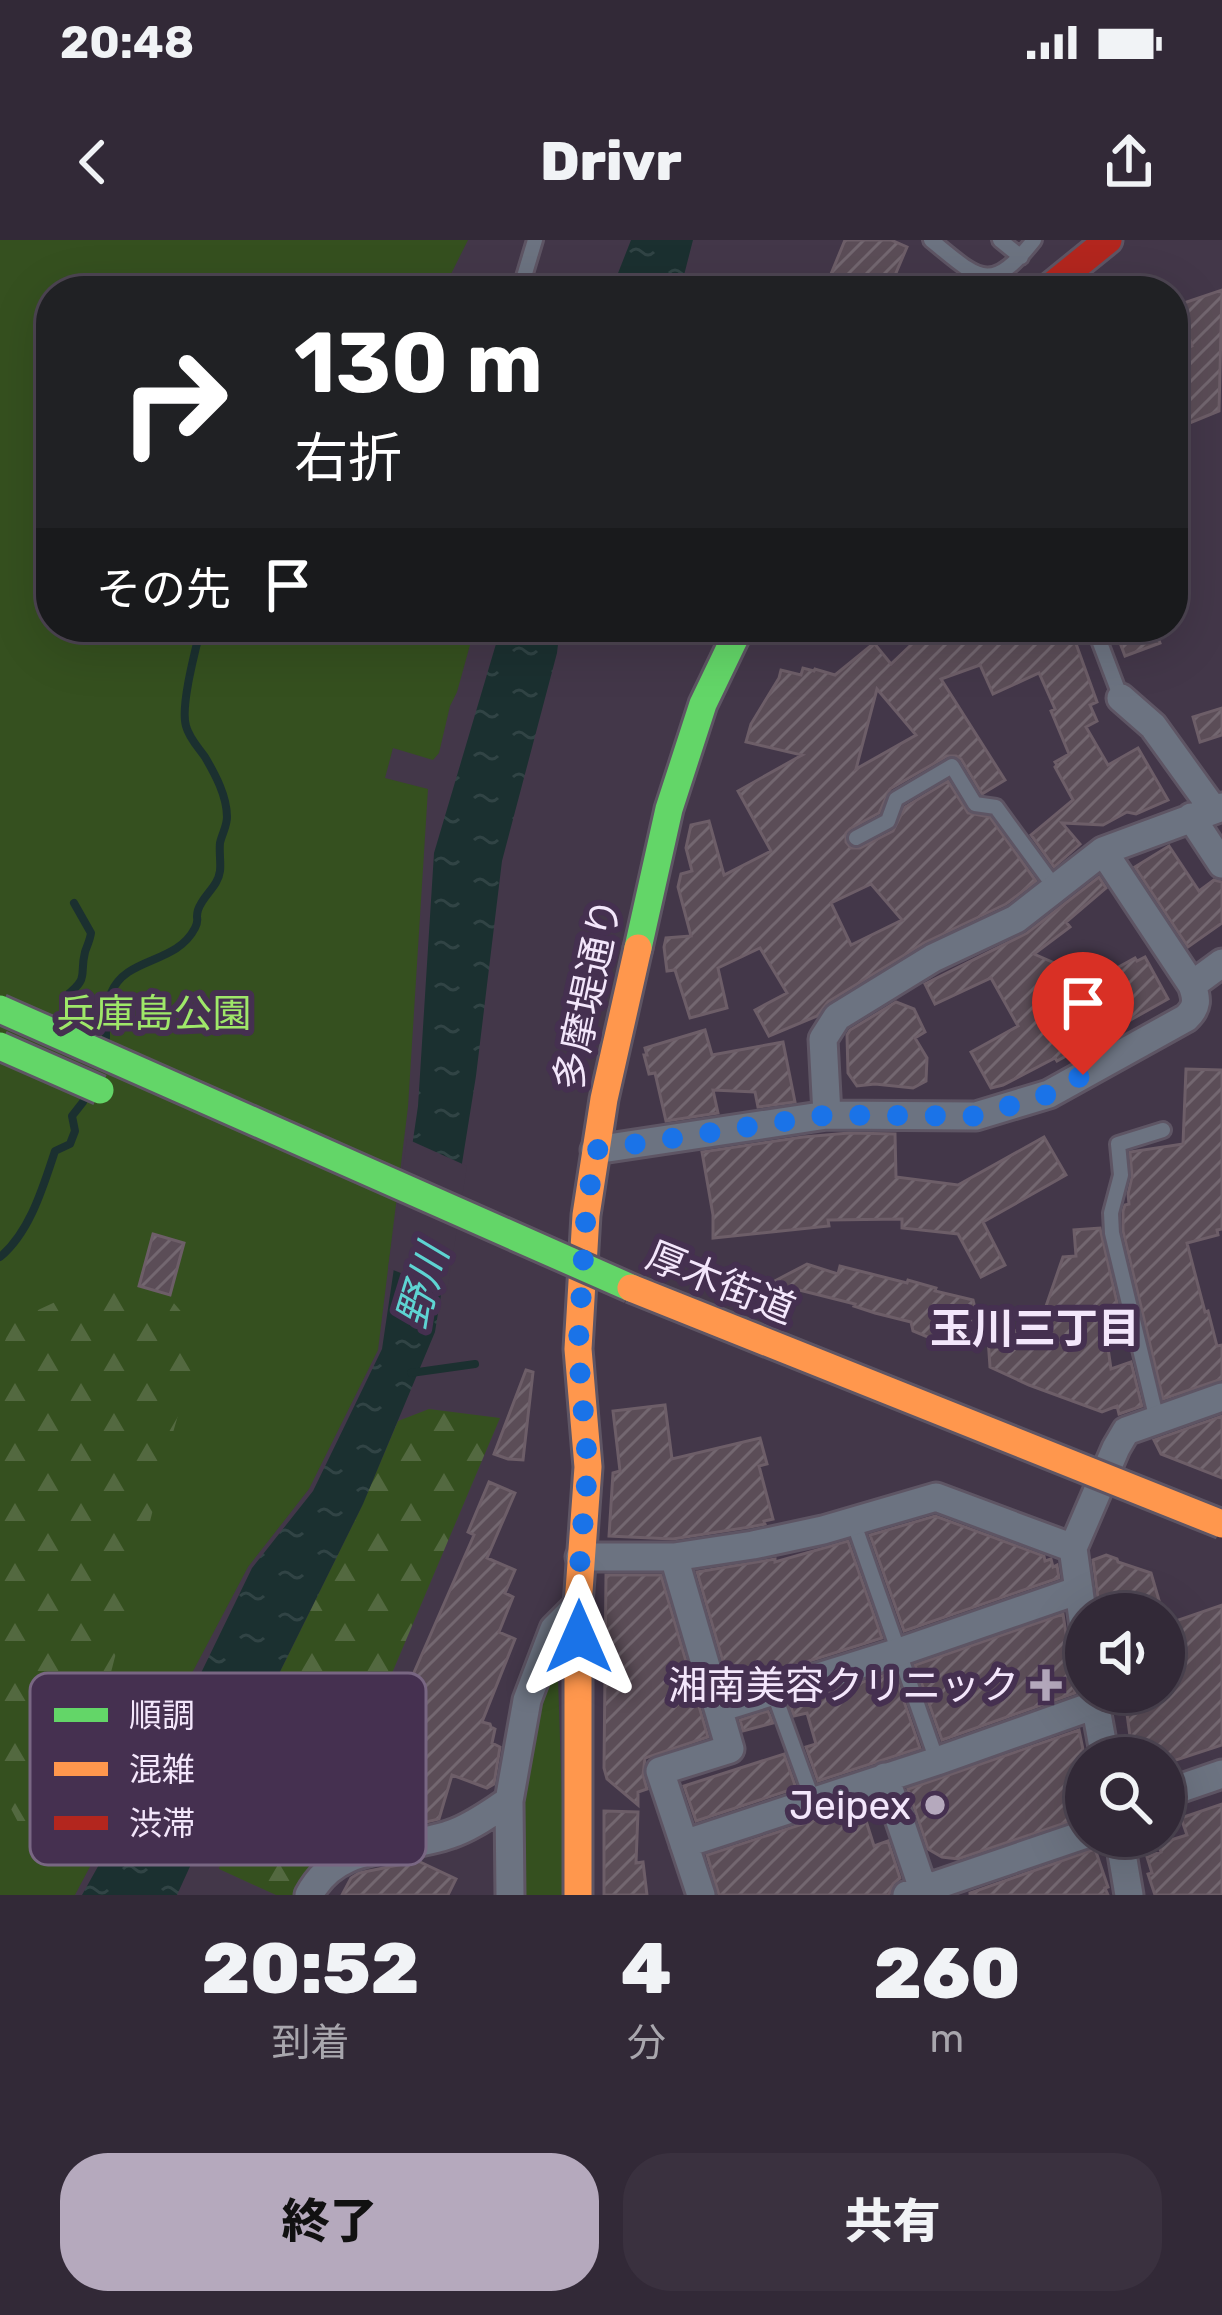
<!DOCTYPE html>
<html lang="ja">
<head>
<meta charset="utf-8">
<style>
	:root { --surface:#322937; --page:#3a313f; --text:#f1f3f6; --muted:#a8a6ad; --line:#4d4552; --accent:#b5a9bd }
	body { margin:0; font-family:Rubik,"Noto Sans JP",sans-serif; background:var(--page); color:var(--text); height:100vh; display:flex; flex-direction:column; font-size:45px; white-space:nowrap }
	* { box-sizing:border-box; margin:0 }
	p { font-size:39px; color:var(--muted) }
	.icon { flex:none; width:66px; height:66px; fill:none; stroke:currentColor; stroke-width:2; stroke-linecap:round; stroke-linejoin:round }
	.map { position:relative; height:1655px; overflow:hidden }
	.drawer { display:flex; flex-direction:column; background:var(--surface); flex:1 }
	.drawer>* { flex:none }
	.top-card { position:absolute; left:36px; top:36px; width:1152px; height:366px; border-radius:48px; box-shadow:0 12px 48px #0002,0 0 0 3px var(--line); background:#202124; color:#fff; overflow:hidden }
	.controls { position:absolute; left:1065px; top:1353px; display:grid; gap:24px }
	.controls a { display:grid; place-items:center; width:120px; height:120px; border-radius:50%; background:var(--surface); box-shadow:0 12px 48px #0002,0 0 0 3px var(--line); font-size:60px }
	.pin { position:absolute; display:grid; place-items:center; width:102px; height:102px; color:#fff; margin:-123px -51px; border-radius:50% 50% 50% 0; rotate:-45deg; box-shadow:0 0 12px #0007 }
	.pin .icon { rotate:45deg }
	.me { position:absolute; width:132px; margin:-66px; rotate:0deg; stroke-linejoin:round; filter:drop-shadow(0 0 9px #0008) }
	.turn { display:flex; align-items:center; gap:42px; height:252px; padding:0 60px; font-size:54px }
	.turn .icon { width:156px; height:156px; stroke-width:2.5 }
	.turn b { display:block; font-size:84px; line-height:102px }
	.then { display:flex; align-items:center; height:114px; padding:0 60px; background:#0003; gap:24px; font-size:45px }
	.eta { display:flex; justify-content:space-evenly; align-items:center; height:204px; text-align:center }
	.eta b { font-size:72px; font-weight:800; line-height:84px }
	.button { display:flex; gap:24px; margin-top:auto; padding:24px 60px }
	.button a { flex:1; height:138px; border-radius:48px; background:var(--accent); color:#111; font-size:48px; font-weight:800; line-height:138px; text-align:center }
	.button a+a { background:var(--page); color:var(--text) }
	.status { display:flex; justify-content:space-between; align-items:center; height:84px; padding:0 60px; background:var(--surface); direction:ltr }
	.status svg { height:33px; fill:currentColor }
	header { display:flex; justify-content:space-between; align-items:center; height:156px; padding:0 60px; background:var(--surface); font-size:54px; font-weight:800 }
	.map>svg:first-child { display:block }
</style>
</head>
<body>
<div class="status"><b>20:48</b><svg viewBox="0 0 49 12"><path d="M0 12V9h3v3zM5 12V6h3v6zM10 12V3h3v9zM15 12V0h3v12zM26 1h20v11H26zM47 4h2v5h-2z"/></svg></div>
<header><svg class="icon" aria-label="back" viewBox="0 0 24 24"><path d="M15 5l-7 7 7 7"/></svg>Drivr<svg class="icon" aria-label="share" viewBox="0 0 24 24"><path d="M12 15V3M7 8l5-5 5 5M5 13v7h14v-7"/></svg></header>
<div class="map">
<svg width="1222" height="1655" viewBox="0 0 1222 1655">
	<defs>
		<pattern id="forest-firs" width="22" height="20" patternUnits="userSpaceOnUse" patternTransform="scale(3)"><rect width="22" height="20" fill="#35501f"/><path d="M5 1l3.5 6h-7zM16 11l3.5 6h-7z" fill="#536940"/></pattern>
		<pattern id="water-ripples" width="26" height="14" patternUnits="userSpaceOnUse" patternTransform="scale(3)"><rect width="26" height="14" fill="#1b3030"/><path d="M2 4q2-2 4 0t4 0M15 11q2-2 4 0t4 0" fill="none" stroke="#314445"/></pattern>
		<pattern id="building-hatch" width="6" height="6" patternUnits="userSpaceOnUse" patternTransform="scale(3)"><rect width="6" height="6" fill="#5b4d57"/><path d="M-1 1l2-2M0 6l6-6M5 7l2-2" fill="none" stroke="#736770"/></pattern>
	</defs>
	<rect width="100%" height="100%" fill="#433749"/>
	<path fill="#35501f" d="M0,0H468L449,38L452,51H51V387H475L457,452L450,466L439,513L433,520L393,508L385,538L428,549L408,867L378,1110L309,1249L248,1327L75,1655H0Z
		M557,1407L565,1655H518L517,1580L528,1486Z"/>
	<path fill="url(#forest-firs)" d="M107,1038L172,1061L191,1083L199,1103L172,1196L108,1444L58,1575L43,1589L28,1591L19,1584L0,1548V1119L10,1083Z
		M429,1169L500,1178L324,1594L342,1610L313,1632L293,1655H276L219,1629L228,1582L223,1554L264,1464L360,1270L398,1181Z"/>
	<path fill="url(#water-ripples)" d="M631,0H693L680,51H611Z
		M501,387H560L557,413L502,621L476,836L435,1092L363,1264L264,1464L177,1655H82L167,1503L252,1328L313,1251L382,1109L418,866L434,613Z"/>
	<path fill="#433749" d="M407,899L467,926L447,1051L388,1028Z"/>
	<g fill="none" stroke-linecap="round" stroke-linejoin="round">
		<path stroke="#1b3030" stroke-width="8" d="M69,777L66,756C90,737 79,736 85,712C87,706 90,700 91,693L74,663
			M106,798C106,784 105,768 111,753C126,716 176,725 195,688C200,678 195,680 198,670C203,655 218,647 220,631C221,622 219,612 220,603C222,594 227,586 227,577C227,556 215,534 205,517C198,507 189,498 186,486C180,466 196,408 201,387
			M0,1017C30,992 43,947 55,911L70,904L75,891L72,876L83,862
			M411,1133L475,1124"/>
	</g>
	<path fill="url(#building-hatch)" stroke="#6d5e68" stroke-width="3" fill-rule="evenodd" d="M845,0H891L907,7L896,33L938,51H824Z
		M1222,50L1219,171L1187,184L1173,157V115L1192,106L1178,65Z
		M930,387H1070L1097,462L1090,465L1097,481L1086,487L1108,525L1138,508L1168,560L1136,574L1127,572L1103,585L1062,583L1080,604L1054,627L1031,595L1073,560L1055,527L1057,525L1055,522L1069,514L1051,471L1055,469L1039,433L993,454L980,425L941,439L1005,540L982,554L961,519L956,516H947L890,549L879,573L850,589L846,593V602L851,608H860L893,591L905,567L948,541L968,573L990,577L1036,641L1006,664L924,703L828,762L817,776L769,796L755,770L787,753L760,708L718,728L727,768L690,778L675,730L667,731L664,707L666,698L691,696L678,647L681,634L692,631L686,608L691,585L709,581L724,635L771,611L738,551L802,515L746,502L751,484L779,438L781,430L801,435L803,428L814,431L815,429L835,435L874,403L891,424ZM877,449L916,495L856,529ZM871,644L902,680L851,705L831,663Z
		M1114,387H1154L1160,403L1125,416Z
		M1222,468V495L1200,502L1193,477Z
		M1169,606L1199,651L1214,640L1222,642V683L1188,707L1135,627Z
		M1099,637L1106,648L1066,682L1070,687L1034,714L1061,726L1075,751L1135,718L1137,721L1145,717L1168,759L1057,821L1055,818L1003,845L991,848L971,812L1018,786L991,738L935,764L925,744L1027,693Z
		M896,762L914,769L925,792L915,798L927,818L926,841L913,848L875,844L857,846L848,833L847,795L850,790Z
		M705,790L712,815L783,802L795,862L758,867L755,852L713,850L718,873L666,881L655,833L649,834L644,815H647L645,808Z
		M1186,829L1222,830V989L1217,990L1218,995L1187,1003L1205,1072L1208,1071L1217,1106L1222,1105V1139L1163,1159L1123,991V971L1125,965L1129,964L1128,954L1132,937L1130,912L1183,904Z
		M849,893L895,894L896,937L958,945L1044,897L1066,935L983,982L1005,1025L981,1037L958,994L902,988V979L828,980L829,986L713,998V975L702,912L803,897Z
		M1100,988L1119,1071L1103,1073L1111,1129L1131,1122L1142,1166L1119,1174L1117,1166L1102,1172L1029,1145L990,1127L988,1098L954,1108L913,1091L911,1082L875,1073L854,1066L855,1064L771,1043L807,1024L838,1034L840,1026L907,1043L908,1040L936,1048L935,1051L973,1060L978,1080L1053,1101L1045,1069L1063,1017L1076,1016L1074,990Z
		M153,994L184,1003L170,1055L139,1046Z
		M526,1130L533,1132L523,1220L508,1219L494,1214Z
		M665,1165L672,1219L760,1198L767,1224L759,1226L773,1279L764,1281L765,1284L750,1287L673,1299L609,1296L613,1233L620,1231L613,1171Z
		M1222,1176V1238L1161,1214L1154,1200Z
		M489,1242L515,1253L487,1318L515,1330L505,1353L513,1357L499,1392L515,1399L482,1482L490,1484L491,1487L495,1489L492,1503L500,1507L494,1544L487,1548L452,1535L439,1579L344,1601L336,1596L374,1516L382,1520L409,1444L474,1295L468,1292Z
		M935,1276L1044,1316L1045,1321L1051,1319L1053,1327L1057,1325L1059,1338L904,1391L870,1295Z
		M848,1301L882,1398L730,1446L697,1332L775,1319V1322Z
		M1106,1315L1117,1319L1118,1322L1151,1333L1163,1374H1100L1093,1320Z
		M606,1335H661L708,1497L645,1518L643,1535L647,1549L638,1552V1565L607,1539L604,1528Z
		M1222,1365V1505L1164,1524V1518H1133L1124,1452H1164V1385Z
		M1063,1374L1075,1453L942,1500L915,1425Z
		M894,1432L920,1508L818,1541L806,1507L816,1504L807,1473L794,1476L790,1465Z
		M768,1471L773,1483L743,1491L740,1480Z
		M1079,1490L1086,1524L1075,1528L1086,1561V1576L958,1619L942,1617L928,1609L908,1549Z
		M784,1514L796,1548L696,1581L684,1546Z
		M1222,1564V1655H1155L1148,1634L1152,1633L1147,1617L1161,1612L1158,1604L1187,1595L1181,1578Z
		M861,1565L874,1606L888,1601L900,1638L893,1644L889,1655H719L707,1615Z
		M604,1571L638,1572L636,1623L643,1622L647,1655H604Z
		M1095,1609L1108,1647L1105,1648L1108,1655H970V1653Z
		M418,1621L456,1639L448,1655H342L351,1638L359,1633Z"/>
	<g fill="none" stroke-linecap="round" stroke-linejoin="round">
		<g stroke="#5e5564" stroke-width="20">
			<path id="lane" d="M931,0C978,38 990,56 1034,0
				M1000,0L1021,17
				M523,40L535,0
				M1094,387L1121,458
				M856,598L888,581L896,559L952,526L975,564L996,567L1056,649
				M1157,1180L1112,993L1111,973L1121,935L1118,904L1163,890
				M853,1281L937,1521
				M773,1451L813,1561"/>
		</g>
		<g stroke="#5e5564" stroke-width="33">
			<path id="street" d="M1121,458L1153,486L1213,569
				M1191,577L1222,624
				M1192,745L1222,723
				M827,875L823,799L837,777L933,718L1016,679L1103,611
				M595,910L827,875L976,876L1049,854L1186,778C1198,767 1197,759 1192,745L1103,611L1222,567
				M580,1317H674L753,1305L823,1290L936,1257L1073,1308
				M674,1317L730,1509L660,1531L701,1655
				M1086,1401L1073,1308L1116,1208L1126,1191L1222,1157
				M1093,1452L1105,1518
				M719,1468L899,1412L1079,1350
				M885,1537L923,1649
				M1164,1554L1222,1534
				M1119,1596L1129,1655
				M684,1604L937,1521L1095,1465
				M309,1655C338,1600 398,1613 451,1594C472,1587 490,1573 509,1561
				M510,1655L509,1561L527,1460L554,1389L578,1365
				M907,1655L1086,1594"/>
		</g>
		<g stroke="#5e5564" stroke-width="33">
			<path id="fast" d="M638,708L669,569L703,464L740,387"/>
		</g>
		<g stroke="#5e5564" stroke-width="33">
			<path id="slow" d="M578,1655V1365L588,1227L578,1109L586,975L604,859L638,708"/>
		</g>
		<g stroke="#5e5564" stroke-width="33">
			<path id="jam" d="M1045,51L1108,0"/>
		</g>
		<use href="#lane" stroke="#6c7381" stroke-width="14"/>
		<use href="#street" stroke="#6c7381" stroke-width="27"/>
		<use href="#fast" stroke="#63d668" stroke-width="27"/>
		<use href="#slow" stroke="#ff974d" stroke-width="27"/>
		<use href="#jam" stroke="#b3261e" stroke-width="27"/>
		<g stroke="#5e5564" stroke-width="33" stroke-linecap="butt">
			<path id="fast-bridge" d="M0,769L631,1048
				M0,806L100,850"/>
		</g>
		<g stroke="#5e5564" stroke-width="33" stroke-linecap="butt">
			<path id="slow-bridge" d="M631,1048L1222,1284"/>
		</g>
		<use href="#fast-bridge" stroke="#63d668" stroke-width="27"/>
		<use href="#slow-bridge" stroke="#ff974d" stroke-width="27"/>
	</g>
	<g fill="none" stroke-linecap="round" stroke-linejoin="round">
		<path stroke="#1a73e8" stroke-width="21" stroke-dasharray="0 37.8" d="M579,1397L580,1317L588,1227L578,1109L586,975L595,910L827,875L976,876L1049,854L1083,835"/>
	</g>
	<g fill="#b5a9bd" stroke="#453050" stroke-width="4.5">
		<path d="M1040 1427h12v12h12v12h-12v12h-12v-12h-12v-12h12z"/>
		<circle cx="935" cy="1565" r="12"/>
	</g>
	<g text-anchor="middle" stroke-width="12" stroke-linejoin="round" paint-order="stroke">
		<g font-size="39" fill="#f3e6fb" stroke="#453050">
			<text transform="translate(587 754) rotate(-78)" y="14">多摩堤通り</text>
			<text transform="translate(721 1042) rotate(22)" y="14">厚木街道</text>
		</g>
		<g font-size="39" fill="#9fe869" stroke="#453050">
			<text x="154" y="787">兵庫島公園</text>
		</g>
		<g font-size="39" fill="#f3e6fb" stroke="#453050" text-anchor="end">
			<text x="1019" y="1459">湘南美容クリニック</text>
			<text x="911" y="1579">Jeipex</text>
		</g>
		<g font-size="42" font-style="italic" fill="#5ed4d2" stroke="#453050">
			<text transform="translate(422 1046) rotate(-73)" y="15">野川</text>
		</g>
		<g font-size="42" font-weight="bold" fill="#f3e6fb" stroke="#453050">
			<text x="1035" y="1103">玉川三丁目</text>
		</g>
	</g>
	<rect x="30" y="1433" width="396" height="192" rx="18" fill="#453050" stroke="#796783" stroke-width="3"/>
	<rect x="54" y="1468" width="54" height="14" fill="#63d668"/>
	<rect x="54" y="1522" width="54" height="14" fill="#ff974d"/>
	<rect x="54" y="1576" width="54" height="14" fill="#b3261e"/>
	<g font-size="33" fill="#f3e6fb">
		<text x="129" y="1487">順調</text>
		<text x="129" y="1541">混雑</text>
		<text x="129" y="1595">渋滞</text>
	</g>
</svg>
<div class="controls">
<a><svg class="icon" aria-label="sound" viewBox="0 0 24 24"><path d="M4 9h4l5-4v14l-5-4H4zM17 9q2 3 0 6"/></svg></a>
<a><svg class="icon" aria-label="search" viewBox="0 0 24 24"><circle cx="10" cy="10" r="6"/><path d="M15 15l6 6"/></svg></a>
</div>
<div class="pin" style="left:1083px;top:835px;background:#d93025"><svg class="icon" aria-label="arrive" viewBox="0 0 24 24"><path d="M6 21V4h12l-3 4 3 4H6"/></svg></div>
<svg class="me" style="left:579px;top:1397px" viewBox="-20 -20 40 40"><path d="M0-17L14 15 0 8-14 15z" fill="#1a73e8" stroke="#fff" stroke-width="4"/></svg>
<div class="top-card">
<div class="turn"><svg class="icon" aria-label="right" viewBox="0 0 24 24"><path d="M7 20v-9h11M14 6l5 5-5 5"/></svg><div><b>130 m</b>右折</div></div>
<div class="then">その先<svg class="icon" aria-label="arrive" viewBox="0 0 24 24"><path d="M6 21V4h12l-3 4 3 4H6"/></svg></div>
</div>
</div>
<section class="drawer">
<div class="eta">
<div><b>20:52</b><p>到着</p></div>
<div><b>4</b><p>分</p></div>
<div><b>260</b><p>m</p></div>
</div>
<div class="button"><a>終了</a><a>共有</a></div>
</section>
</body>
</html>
